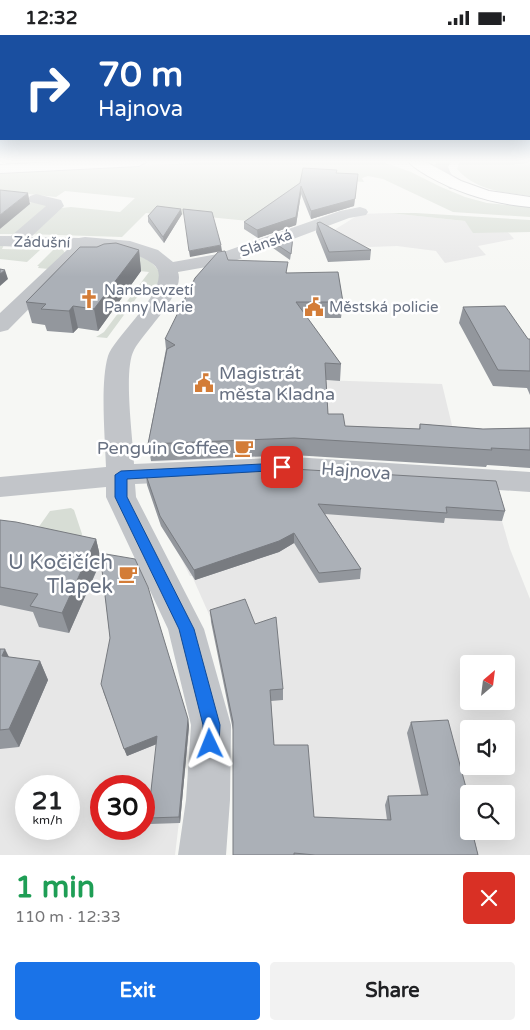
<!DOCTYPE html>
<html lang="en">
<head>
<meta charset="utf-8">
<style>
	:root { --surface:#fff; --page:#f2f2f2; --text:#202124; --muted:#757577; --accent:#1a73e8 }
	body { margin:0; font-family:"Varela Round",sans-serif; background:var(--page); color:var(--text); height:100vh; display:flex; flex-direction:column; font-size:19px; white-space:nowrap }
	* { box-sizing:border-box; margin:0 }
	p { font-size:16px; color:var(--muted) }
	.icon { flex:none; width:28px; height:28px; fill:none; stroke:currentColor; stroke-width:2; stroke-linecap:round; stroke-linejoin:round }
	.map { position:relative; height:820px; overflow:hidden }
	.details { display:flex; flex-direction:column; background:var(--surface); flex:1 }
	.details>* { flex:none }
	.top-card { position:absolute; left:0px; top:0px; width:530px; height:105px; box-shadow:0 5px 20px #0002; background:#1a4fa0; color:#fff; overflow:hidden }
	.needle { width:32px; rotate:28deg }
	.fabs { position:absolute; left:460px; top:620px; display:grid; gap:10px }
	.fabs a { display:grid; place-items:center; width:55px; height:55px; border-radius:5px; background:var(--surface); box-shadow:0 5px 20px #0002; font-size:25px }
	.speed { position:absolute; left:15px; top:740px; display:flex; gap:10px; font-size:25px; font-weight:700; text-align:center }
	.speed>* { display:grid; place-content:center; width:65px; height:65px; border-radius:50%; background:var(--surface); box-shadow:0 5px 20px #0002; line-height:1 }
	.speed small { font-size:12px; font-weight:400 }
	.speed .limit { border:8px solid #d22; background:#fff; color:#111 }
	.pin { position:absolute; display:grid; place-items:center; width:42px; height:42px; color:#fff; margin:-21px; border-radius:10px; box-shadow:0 2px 8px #0006 }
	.me { position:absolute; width:55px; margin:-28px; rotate:358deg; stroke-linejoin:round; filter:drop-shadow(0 0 4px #0008) }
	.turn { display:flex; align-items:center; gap:18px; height:105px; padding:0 15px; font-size:22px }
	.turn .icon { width:65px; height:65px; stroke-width:2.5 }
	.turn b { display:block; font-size:35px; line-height:42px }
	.round { display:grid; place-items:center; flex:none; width:52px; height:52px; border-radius:5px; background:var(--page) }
	.overview { display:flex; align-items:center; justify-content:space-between; height:85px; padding:0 15px }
	h1 { font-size:30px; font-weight:800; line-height:38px; color:#1e9e55 }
	.primary-button { display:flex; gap:10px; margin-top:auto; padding:10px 15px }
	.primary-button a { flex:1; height:58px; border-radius:5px; background:var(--accent); color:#fff; font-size:20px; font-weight:800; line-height:58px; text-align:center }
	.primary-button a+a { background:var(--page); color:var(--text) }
	.status { display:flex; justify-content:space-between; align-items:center; height:35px; padding:0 25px; background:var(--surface); direction:ltr }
	.status svg { height:14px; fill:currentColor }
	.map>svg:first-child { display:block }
</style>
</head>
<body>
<div class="status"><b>12:32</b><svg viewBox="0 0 49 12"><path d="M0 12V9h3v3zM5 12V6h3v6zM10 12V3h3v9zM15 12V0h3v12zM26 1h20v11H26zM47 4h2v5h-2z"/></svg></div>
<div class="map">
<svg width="530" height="820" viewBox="0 0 530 820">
	<rect width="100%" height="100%" fill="#f6f7f4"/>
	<path fill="#e7e7e7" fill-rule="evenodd" d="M389,178L465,186L492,197H508L514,204L478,211L486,220L445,228L436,216L397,211L370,212L349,208L334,195L360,179Z
		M288,344L442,349L456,407H287V421L151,427L156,398Z
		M147,448L494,458L510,514L530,564V820H234V698L212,586L192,541H190L181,523L161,491ZM469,629H506V666H469ZM469,694H506V731H469ZM469,759H506V796H469Z
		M0,502L80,521L142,533L190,695L175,820H0ZM26,751H69V794H26ZM101,751H144V794H101Z"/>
	<path fill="#d7ddd5" d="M210,127H383L411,137L441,152L465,162L487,168L530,172V182L453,177L383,144L368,141L362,143L364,147L335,145L299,153L258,187L158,177L156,179L146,178L122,202L26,199L61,173L71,172L120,177L135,163L65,156L56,162L0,156V138Z
		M460,127H530V161C504,158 475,155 457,134Z
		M31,167L47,169V177L19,199H0V194Z
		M389,178H416L530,185V197L473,198L465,186Z
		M0,210H4L2,214L40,215L27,227L0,224Z
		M56,212L63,215L65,218L49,234L38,233L39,231H37Z
		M130,217C144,223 155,226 161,241L155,255L143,254L107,303L96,302L104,297L149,237L130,235Z
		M71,473L74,475L82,499L81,503L38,493L50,476Z"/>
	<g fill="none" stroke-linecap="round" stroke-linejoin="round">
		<g stroke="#b6b8bc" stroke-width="2">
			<path id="major" d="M53,127H146L139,131L0,138V130Z
				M409,127H426L461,146L489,156L530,162V172C494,169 460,159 428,141C422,137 414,133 409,127Z"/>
		</g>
		<path fill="#c2c5c9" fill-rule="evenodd" d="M437,127H451L448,132L451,139L463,151L460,154H450L439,144L434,132Z
			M36,159L61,165L64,171L31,202L79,203L85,202L130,206L158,215L173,227L218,219L340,176L360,172L366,174L368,177L366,180L349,183L229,228L178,237C186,258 143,297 134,315C123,335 133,404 134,429L293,422L530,437V457L293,442L135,449L136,462L204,594L231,690L230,765L226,820H178L186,765L191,690L168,594L106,462V452L0,462V442L106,432C105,402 100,348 108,321C114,301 178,248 153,229C134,215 112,215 88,214L8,295L0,297V278L68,214L0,211V201H11L46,171L30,167L28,164L30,161Z"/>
		<use href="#major" fill="#fff" fill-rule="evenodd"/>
	</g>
	<path fill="#93979d" d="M336,138L357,146L354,171L311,184L301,159L296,190L258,203L244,194V187L300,148Z
		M182,179L164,208L148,187V181Z
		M317,188L371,215L370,225L328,227L316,197Z
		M293,200V206L290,225L273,213V207Z
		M139,215L141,236L98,296L78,293L73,298L47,296L45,290L32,288L26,267Z
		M228,225L288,238L343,267L341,283H307L341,329L340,346L326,345L328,379L345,391L419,394L420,389L483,394L530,393V433L487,430L486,432L293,420L151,426L148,409L166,314L165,304Z
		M463,272L528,304H530V360L527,353L493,351L459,288Z
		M146,440L505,476L502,486L445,483L444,488L325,479L361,534L360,544L319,548L294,508L279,517L195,545L161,491L147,450Z
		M0,485L96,504L100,521L188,684L189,691L180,788L150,789L148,783L157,709L127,721L103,656L110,603L101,526L69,598L39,592L33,577L0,570Z
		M210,575L283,654V665L271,666L274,710L314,782L387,785L385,770L388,761L421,760L407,698L411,687L468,760L465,764L478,820H233V695L211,587Z
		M0,614L9,622L40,626L48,645L19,712L0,714Z"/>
	<path fill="#787b80" d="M357,146L354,171L311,184V176Z
		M301,151V159L296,190L258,203L257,195Z
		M28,158L30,169L0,194V180Z
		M181,174L182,179L164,208L163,202Z
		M221,210L222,216L190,222L189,216Z
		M139,215L141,236L98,296L94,274Z
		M5,235L8,244L0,251V239Z
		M73,271L78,293L73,298L69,276Z
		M294,498V508L279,517L195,545L194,535Z
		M96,504L101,525L69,598L62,578Z
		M5,614L15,634L2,621Z
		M40,626L48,645L19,712L9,694Z
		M188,684L189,691L180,788L179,782Z
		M157,701L159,708L127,721L124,714Z"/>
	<path fill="#abb0b7" stroke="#787b80" d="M303,133L337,135L336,138L358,139L355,164L311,176L301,151L296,182L257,195L244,187L300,148Z
		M0,155L28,158L0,180Z
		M157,171L181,174L163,202L148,181Z
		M183,174L212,177L221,210L189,216Z
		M320,187L371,215L329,217L317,188Z
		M293,200L291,219L273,207Z
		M116,208L139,215L94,274L73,271L69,276L41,274L46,269L26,267L80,212H97L104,209Z
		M225,216L228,225L288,227L286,238L338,237L343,267H296L341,329L325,328L328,379H343L345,391L420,394V389L483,394L530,393V415L491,413L492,415L294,403L148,409L167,314L175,310L165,304L195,243L218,217Z
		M0,234L5,235L0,239Z
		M505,271L528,304H530V336L498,335L463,272Z
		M293,434L496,446L505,476L446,472L447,478L318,469L361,534L319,538L294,498L279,506L194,535L160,481L146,440Z
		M0,485L16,487L96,504L62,578L30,571L38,559L0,552Z
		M100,518L135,524L148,552L176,644L188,684L179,782L148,783L157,701L124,714L101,649L110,603Z
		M245,564L255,589L276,582L283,654L270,655L274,710H308L314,782L391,785L388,761L428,760L411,687L448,685L468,760H464L469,779V796H472L478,820H315L294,818V820H233V687L210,575Z
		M0,614H5L2,621L40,626L9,694L0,695Z"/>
	<linearGradient id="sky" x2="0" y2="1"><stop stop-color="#97bbdc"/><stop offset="0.52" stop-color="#fbfbfa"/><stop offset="1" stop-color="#fbfbfa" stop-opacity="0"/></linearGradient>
	<rect width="530" height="242" fill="url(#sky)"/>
	<path fill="#1a73e8" stroke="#114b97" d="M282,428L286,429L288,432L286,435L127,444V462L194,594L220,690L219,709L217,715L210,718L204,715L202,709L203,690L179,594L115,462V440L121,436Z"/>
	<defs>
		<g id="church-bare" transform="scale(1.5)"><path d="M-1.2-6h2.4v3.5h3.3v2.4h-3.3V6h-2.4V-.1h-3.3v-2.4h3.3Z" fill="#d37c37" stroke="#fff" stroke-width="2.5" paint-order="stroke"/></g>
		<g id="civic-bare" transform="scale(1.5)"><path d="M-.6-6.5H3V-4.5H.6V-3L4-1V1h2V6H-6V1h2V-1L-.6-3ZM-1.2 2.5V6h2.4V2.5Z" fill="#d37c37" stroke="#fff" stroke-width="2.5" paint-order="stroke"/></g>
		<g id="cafe-bare" transform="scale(1.5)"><path d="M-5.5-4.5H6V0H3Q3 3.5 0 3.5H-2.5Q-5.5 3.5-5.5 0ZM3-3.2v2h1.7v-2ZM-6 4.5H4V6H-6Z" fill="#d37c37" stroke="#fff" stroke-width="2.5" paint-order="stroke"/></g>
	</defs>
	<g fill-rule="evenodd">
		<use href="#church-bare" x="89" y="264"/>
		<use href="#civic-bare" x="314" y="272"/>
		<use href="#civic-bare" x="204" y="348"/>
		<use href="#cafe-bare" x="244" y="413"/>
		<use href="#cafe-bare" x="128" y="539"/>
	</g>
	<g text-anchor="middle" stroke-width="5" stroke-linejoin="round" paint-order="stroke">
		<g font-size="15" fill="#687182" stroke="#fff">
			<text transform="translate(42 207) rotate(1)" y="5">Zádušní</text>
			<text transform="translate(266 208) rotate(-20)" y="5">Slánská</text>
		</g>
		<g font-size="15" fill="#687182" stroke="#fff" text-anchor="start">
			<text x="104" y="260">Nanebevzetí<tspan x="104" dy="17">Panny Marie</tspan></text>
			<text x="329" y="277">Městská policie</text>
		</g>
		<g font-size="18" fill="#687182" stroke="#fff" text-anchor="start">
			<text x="219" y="344">Magistrát<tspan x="219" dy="21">města Kladna</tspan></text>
			<text x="229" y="419" text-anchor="end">Penguin Coffee</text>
		</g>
		<g font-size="18" fill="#687182" stroke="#fff">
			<text transform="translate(356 436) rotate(4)" y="6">Hajnova</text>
		</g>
		<g font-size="21" fill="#687182" stroke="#fff" text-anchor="end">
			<text x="113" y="534">U Kočičích<tspan x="113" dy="24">Tlapek</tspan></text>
		</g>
	</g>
</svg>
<div class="fabs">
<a><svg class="needle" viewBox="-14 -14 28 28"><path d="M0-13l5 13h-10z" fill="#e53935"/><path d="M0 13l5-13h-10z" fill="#757577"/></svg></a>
<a><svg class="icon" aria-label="sound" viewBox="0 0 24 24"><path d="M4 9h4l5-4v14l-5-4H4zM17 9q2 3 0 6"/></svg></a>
<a><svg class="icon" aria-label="search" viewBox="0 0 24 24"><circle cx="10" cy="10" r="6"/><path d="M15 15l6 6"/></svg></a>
</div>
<div class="speed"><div>21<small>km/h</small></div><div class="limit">30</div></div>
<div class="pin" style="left:282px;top:432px;background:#d93025"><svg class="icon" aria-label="arrive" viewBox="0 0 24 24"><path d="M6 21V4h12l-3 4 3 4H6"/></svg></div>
<svg class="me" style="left:210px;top:709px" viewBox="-20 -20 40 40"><path d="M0-17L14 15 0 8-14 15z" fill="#1a73e8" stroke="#fff" stroke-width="4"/></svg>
<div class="top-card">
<div class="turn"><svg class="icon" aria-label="right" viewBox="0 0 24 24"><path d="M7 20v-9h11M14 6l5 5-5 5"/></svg><div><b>70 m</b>Hajnova</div></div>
</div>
</div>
<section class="details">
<div class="overview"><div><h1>1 min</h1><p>110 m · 12:33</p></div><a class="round" style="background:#d93025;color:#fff"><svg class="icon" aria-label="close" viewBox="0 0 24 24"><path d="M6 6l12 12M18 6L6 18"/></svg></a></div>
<div class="primary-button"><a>Exit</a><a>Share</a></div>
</section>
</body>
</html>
